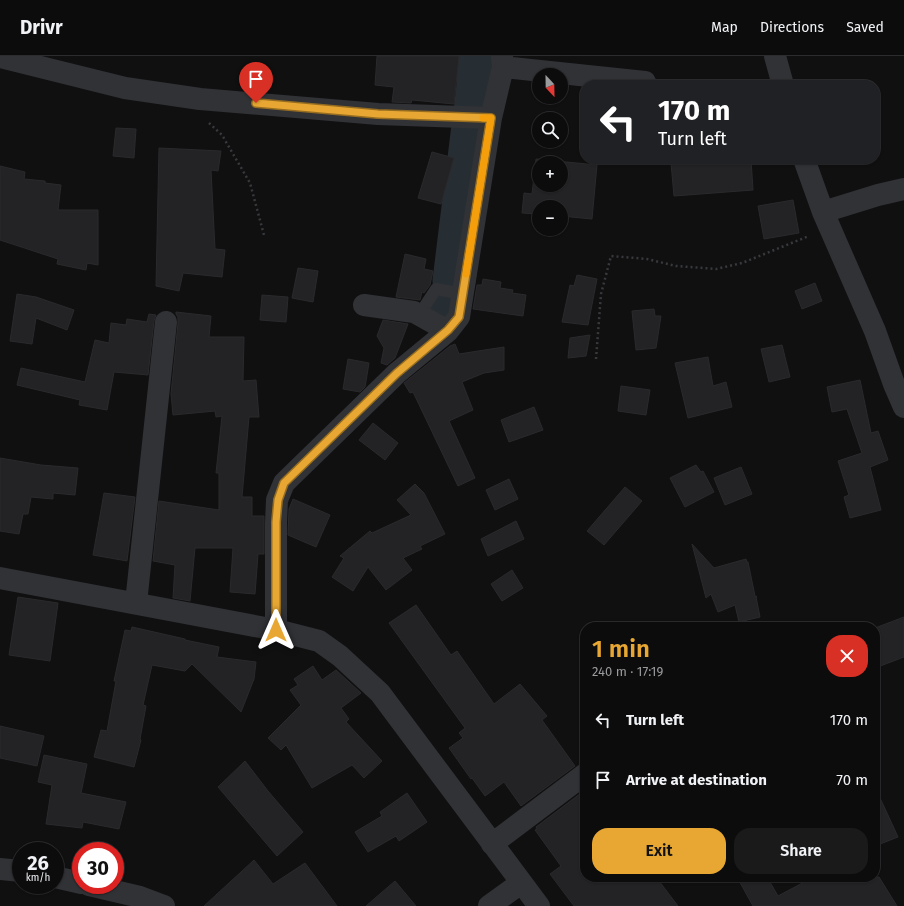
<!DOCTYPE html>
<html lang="en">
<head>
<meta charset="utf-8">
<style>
	:root { --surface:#0c0c0d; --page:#1a1a1b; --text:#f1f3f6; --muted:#9a9b9d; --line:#2c2c2e; --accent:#e7a732 }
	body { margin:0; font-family:"Fira Sans",sans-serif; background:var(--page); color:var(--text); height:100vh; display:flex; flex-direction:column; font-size:15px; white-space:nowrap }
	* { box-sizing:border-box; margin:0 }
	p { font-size:13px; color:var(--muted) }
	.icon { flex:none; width:22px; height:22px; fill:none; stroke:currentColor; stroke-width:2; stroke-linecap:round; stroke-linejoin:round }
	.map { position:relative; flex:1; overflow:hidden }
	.sheet { position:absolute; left:580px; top:566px; width:300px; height:260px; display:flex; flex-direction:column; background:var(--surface); border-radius:16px; box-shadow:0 1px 3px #0004,0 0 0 1px var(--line) }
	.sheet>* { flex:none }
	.guide { position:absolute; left:580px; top:24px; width:300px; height:84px; border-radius:16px; box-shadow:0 1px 3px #0004,0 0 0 1px var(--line); background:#202124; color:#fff; overflow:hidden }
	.needle { width:26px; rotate:158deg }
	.buttons { position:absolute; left:532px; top:12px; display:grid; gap:8px }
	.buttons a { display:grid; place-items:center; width:36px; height:36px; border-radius:50%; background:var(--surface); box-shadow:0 1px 3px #0004,0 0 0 1px var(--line); font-size:20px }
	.speed { position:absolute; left:12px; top:786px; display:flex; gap:8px; font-size:20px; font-weight:700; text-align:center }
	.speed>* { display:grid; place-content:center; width:52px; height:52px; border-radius:50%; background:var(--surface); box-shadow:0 1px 3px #0004,0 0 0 1px var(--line); line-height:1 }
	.speed small { font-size:10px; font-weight:400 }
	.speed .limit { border:6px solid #d22; background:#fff; color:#111 }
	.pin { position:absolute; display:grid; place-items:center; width:34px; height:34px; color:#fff; margin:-41px -17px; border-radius:50% 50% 50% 0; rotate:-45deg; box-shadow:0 0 4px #0007 }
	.pin .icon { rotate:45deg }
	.me { position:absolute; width:44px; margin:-22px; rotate:0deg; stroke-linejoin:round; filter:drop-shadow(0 0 3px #0008) }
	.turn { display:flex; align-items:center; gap:14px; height:84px; padding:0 12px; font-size:18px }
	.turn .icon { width:52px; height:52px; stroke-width:2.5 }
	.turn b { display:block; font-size:28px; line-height:34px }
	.round { display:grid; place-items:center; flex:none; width:42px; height:42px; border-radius:16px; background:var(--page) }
	.head { display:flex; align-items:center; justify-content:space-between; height:68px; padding:0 12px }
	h1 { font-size:24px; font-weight:600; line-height:30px; color:var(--accent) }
	.action { display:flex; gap:8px; margin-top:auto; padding:8px 12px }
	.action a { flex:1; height:46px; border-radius:16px; background:var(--accent); color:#111; font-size:16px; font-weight:600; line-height:46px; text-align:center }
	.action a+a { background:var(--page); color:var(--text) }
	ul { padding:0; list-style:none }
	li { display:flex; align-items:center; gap:12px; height:60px; padding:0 12px }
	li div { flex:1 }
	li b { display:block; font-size:15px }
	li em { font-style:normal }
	header { display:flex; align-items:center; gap:24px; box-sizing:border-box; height:56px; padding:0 20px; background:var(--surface); border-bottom:1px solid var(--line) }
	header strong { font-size:19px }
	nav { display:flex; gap:22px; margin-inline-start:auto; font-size:14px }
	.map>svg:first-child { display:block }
</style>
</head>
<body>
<header>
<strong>Drivr</strong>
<nav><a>Map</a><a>Directions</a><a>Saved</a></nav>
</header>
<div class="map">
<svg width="904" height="850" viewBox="0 0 904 850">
	<rect width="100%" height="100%" fill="#101011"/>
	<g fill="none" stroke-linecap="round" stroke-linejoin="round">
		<path stroke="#272e33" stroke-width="43" d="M475,56L478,29L479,0
			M454,225L473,70
			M445,259L449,246"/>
	</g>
	<path fill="#232325" stroke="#2a2a2d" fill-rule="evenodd" d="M377,0H459L454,48L412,44L411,47L392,46L394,31L375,29Z
		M116,72L136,73L134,102L113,100Z
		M159,92L221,95L218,115L211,114L215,193L225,194L222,221L183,217L179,235L156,230Z
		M432,96L454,102L441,148L418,142Z
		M536,103L597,109L592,163L561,160V151H539V158L522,157L524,137L532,138ZM539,107H561V129H539Z
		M691,103H751L753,134L674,140L671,107L691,105Z
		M0,110L25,116L24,123L45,125V127L61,129L58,154H98V209L87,207L86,214L57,208L58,203L0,184Z
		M793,144L799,177L764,183L758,150Z
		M405,198L426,203L424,213L433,215L430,229L424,237L422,236L420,244L396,241Z
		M298,212L318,215L313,246L292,242Z
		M577,219L597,223L588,269L562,266L570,229L574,230Z
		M483,223L501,226L500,232L513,234L512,237L526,239L523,260L473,253L477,229H482Z
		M815,227L822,245L802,253L795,235Z
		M17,238L36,241L74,254L67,274L36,262L32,288L10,285Z
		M262,239L288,241L286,266L260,264Z
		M654,253L655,260H661L656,292L636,294L632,255Z
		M176,256L211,260L209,281H244L243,325L256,324L259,361H249L242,441H252V460H264V498H258L255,538L230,536L233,492H195L190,545L173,542L175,509L153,505L159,445L219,454V417H216L222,360L216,361L215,355L173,359L171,338L178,267V261L176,258Z
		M149,258L156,259L154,265L148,319L114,316L107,354L79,349L80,344L17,329L21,312L85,326L95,284L109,287L111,267L126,269L127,263L147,266Z
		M383,264L408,268L395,302L387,309L381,307L384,292L377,280Z
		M590,279L586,300L568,302L570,282Z
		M455,288L459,298L504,291V314L484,317L462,326L473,354L449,365L475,422L458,430L413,336L410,337L404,327L450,290Z
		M782,289L790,321L769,326L761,293Z
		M708,301L713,330L726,326L732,351L688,362L675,307Z
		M348,303L369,307L365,331L360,336L343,333Z
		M860,324L871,377L878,375L888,404L870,411L881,454L850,462L844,441L849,439L838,405L862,397L847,353L832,356L827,331Z
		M621,330L650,334L646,359L618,355Z
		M534,351L543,374L509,386L501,364Z
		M373,367L398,387L385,404L359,384Z
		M0,402L41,409L78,412L75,439L53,437V443L31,441L28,458H23L19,478L0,475Z
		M696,409L701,416L703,415L714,436L685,451L670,422Z
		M741,411L752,438L725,449L714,422Z
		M509,423L518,443L495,454L486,434Z
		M415,428L424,437L445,478L420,490L422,493L403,502L412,514L386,534L368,511L353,535L332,521L344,502L340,500L370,475L372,477L411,459L397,444Z
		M625,431L642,445L604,489L587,475Z
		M104,437L135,441L127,505L93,499Z
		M293,443L330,459L316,491L288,479L289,453Z
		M516,465L524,483L488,500L481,483Z
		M692,488L714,512L746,503L747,506H748L755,540L757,541H756L760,561L739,566L735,549L718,556L711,538L706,542Z
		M512,514L523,532L502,545L491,528Z
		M18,541L58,547L50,605L9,599Z
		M416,549L451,599L457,595L494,648L520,628L547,660L542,664L575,710L521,750L504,726L485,740L472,722L471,723L449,692L463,682L459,677L465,672L389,567Z
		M904,561V601L875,612V572Z
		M132,571L185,583V584L219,591L217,601L256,606L254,623L241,656L192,608L185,615L152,609L143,649L146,650L140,683L141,684L134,711L94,701L101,674L107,675L116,625H114L125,574L131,575Z
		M313,610L322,624L336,614L361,637L341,652L349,663L346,666L382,705L364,722L352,709L312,732L286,689L281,694L268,682L301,649L290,634L298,629L294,623Z
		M0,670L44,680L37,710L0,702Z
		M44,699L87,708L81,737L126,746L119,773L83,766L82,772L46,768L52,729L38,726Z
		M245,705L268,735L303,776L277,800L218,731Z
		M875,731L898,781L875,790Z
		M585,734V821H656L678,850H574L550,818L561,810L535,774L537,773L536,771Z
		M407,737L427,766L399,785L396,780L368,796L355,776L382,760L380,756Z
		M254,804L273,828L305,807L337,850H204Z
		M737,821H767L778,840L810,823L812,826L821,821H879L897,850H753Z
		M395,825L416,850H366Z"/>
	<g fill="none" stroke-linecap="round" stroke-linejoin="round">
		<path stroke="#37393d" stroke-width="2.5" stroke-dasharray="2 3" stroke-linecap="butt" d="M209,67L222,79L250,127L264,179
			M596,303L601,238L611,200L647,203L676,210L716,213L742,207L809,180"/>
		<path stroke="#313236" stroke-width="12" d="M419,259L436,233L463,238"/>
		<path stroke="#313236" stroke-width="22" d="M775,0L783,29
			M0,1L125,32L200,43L378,58L491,62
			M503,11L645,26L646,29
			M804,103L823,156L875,275L894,328L904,351
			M823,156L878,139L904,133
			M364,249L414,256L448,275
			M0,522L276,574L319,585L340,600L380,637L539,850
			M136,547L166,266
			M276,574V467L277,444L284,427L397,317L448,275L459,261L491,62L503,11L502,0
			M492,788L585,718
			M0,813L21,815
			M55,821L81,827
			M89,829L140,841L164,850
			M489,850L521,827"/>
	</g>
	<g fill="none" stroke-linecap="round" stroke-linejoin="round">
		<g stroke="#966d20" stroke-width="10">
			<path id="route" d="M256,47L378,58L491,62L459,261L448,274L397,317L284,427L278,444L276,466V574"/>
		</g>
		<use href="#route" stroke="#e7a732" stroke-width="7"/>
		<path stroke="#f59e0b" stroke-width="7" d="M466,218L491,62H483"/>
	</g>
</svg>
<div class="buttons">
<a><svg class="needle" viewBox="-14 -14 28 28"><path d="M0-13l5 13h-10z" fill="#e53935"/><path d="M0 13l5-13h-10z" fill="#9a9b9d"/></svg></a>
<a><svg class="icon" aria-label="search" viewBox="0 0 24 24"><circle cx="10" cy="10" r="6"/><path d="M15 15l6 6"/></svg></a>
<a>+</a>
<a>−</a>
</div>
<div class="speed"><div>26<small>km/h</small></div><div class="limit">30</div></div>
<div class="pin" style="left:256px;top:47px;background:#d93025"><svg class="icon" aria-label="arrive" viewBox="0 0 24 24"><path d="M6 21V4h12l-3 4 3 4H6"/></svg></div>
<svg class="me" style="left:276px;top:574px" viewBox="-20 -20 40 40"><path d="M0-17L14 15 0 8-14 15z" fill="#e7a732" stroke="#fff" stroke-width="4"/></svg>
<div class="guide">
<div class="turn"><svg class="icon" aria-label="left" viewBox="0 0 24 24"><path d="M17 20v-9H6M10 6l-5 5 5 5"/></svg><div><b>170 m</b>Turn left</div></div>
</div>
<section class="sheet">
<div class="head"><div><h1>1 min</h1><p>240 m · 17:19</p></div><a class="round" style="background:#d93025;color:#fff"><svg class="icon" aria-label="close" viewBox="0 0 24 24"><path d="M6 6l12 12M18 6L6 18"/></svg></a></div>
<ul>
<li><svg class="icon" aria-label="left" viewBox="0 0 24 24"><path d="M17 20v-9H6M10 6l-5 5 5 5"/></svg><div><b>Turn left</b></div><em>170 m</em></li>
<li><svg class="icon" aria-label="arrive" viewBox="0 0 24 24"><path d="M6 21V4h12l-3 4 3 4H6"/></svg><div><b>Arrive at destination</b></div><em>70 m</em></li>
</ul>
<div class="action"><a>Exit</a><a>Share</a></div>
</section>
</div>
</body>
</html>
